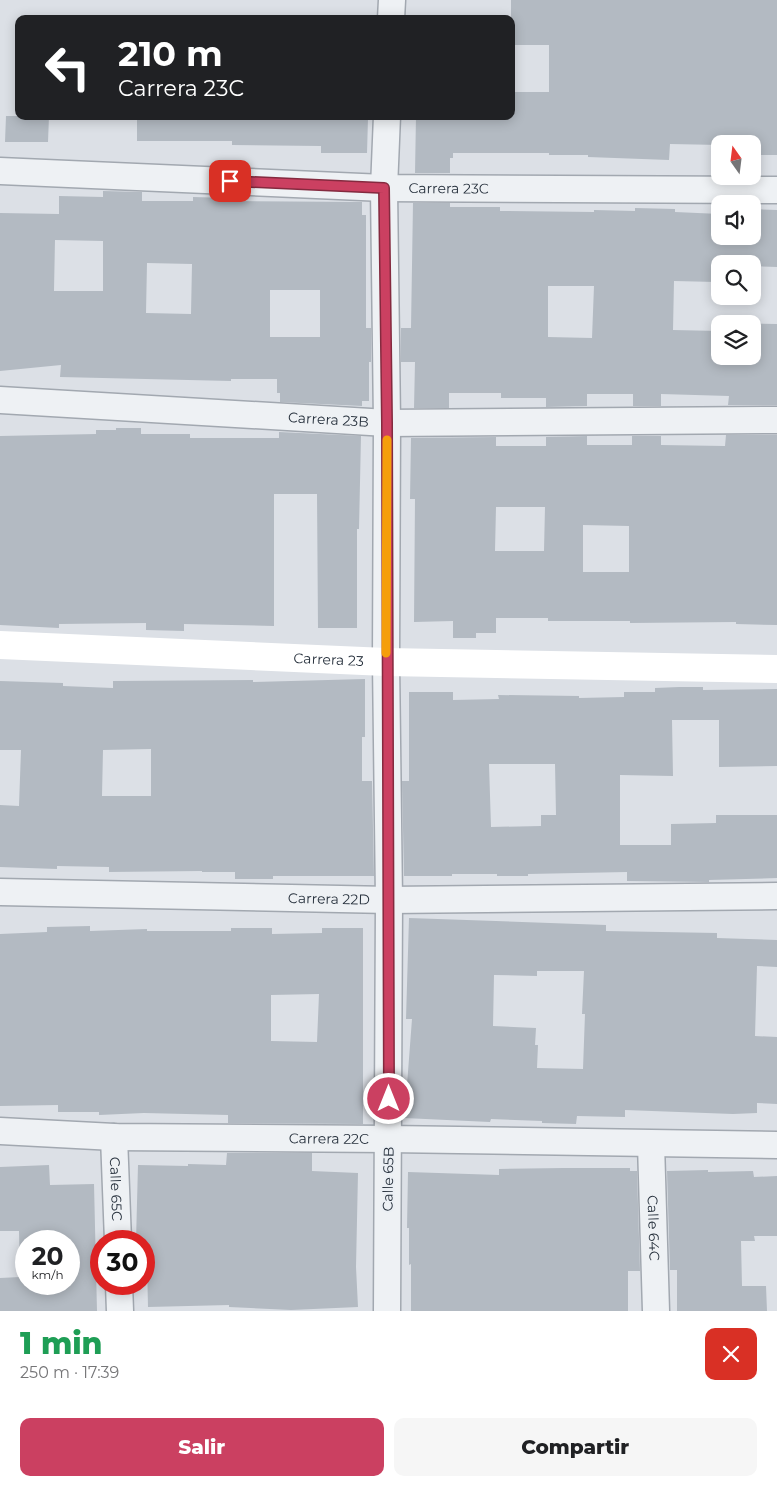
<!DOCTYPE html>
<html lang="es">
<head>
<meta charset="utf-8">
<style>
	:root { --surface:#fff; --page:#f6f6f6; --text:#202124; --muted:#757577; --accent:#cb4061 }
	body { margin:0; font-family:Montserrat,sans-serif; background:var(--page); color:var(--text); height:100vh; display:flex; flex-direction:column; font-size:19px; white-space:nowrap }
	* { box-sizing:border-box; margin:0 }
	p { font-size:16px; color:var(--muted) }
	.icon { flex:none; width:28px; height:28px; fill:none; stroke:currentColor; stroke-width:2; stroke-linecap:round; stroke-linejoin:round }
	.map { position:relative; height:1311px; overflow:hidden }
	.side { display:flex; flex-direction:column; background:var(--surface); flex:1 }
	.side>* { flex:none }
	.hud { position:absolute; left:15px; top:15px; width:500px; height:105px; border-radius:10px; box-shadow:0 2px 12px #0003; background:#202124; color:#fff; overflow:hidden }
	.needle { width:32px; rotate:346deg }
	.controls { position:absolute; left:711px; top:135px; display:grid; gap:10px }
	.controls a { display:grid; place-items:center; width:50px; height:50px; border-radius:10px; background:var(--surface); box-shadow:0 2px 12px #0003; font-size:25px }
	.speed { position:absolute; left:15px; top:1230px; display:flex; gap:10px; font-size:25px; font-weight:700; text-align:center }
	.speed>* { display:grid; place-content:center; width:65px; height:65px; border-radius:50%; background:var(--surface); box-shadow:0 2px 12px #0003; line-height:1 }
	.speed small { font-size:12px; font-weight:400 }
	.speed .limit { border:8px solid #d22; background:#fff; color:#111 }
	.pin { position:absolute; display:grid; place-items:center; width:42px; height:42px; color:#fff; margin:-21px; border-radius:10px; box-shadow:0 2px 8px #0006 }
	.me { position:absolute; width:55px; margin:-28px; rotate:0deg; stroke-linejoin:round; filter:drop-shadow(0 0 4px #0008) }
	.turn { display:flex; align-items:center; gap:18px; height:105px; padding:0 20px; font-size:22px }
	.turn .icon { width:65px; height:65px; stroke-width:2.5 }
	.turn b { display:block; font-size:35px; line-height:42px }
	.round { display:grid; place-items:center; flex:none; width:52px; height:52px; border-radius:10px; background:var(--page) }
	.headline { display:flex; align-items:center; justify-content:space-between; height:85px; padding:0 20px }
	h1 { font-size:30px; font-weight:800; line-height:38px; color:#1e9e55 }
	.cta { display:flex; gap:10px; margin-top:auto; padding:10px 20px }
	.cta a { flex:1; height:58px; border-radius:10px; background:var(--accent); color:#fff; font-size:20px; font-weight:800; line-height:58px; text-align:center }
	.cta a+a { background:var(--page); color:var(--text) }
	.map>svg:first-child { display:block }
</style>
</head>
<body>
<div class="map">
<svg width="777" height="1311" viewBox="0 0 777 1311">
	<rect width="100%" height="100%" fill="#dce0e6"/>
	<path fill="#b3bac2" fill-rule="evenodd" d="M511,0H777V155H760L759,170L752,169V144H720V169V145L670,144L669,160L588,157V155H549V153H453V158H450V173H415L416,116H511V92H549V45H511Z
		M6,116H49L48,142H5Z
		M137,116H337V118H368L367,153H321V146L232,145V141H137Z
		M103,191L142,192V201H193V197L229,198V201L362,202V215H366V328H371V362H369V401H362V406L280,402V393H277V379H231V381L60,377L61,365L0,371V213L59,214V196L103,197ZM55,240L103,241V291H54ZM147,263L192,264L191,314L146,313ZM270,290H320V337H270Z
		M413,203H450V207H500V211L594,212V210L635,211V208L675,209V212L720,214V236H752V209L777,210V267L752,266V264H720V265H716V282L674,281L673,330L719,331V323L777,324V405H728L729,396L661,394V406H633V394H587V406L546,407V398H501V393H449V408H414L415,362H401V328H411ZM548,286H594L592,338L548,337ZM720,324H752V356H720Z
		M116,428H141V434H190V438H279V432L361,436L359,529H357V628H318L317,494H274V626L184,624V631L146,630V623L59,624V628L0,625V436L96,434V430H116Z
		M726,435H777V625L736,624V622L630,623V621H548V618H496V633H476V638H453V621L414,622L415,499H410L411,438L496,437V446H546V437L587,436V445H632V436H661V445L725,446ZM496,507H545L544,551H495ZM583,525L629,526V572H583Z
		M365,679V737H362V781H372L374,876H273V879H235V872H202V871L109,872V867L57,866V869L0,867V805L19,806L21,750H0V681L63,683V686L113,688V681L253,680V682ZM151,749V796H102L103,750Z
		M679,687H703V690L777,689V766L719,767V720H672L673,776L620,775V845H671V824L716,823V815H777V878L709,880V882L627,881V872L528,874V876H497V874H452V876H404L402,781H409V692H453V700L499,699L498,695L579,696V698L624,697V692H655V688ZM489,764H555L556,815H541V826L491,827Z
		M409,918L606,925V931L717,933V938L777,940V967L757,966L755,1036L777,1037V1104L757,1103V1113L733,1114L625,1110V1117L577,1116L576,1124L542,1123V1121L491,1119L490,1122L404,1118L405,1085H407L412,1019H406ZM537,971H584L582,1014H585L583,1069L537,1068L538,1045H535L536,1028L493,1026L494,975L537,976Z
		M90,926V931L147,929V931H231V928H272V934L322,933V928H363V1124L228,1123V1115L144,1113L99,1115V1112H58V1105L0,1106V934L47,932V927ZM319,994L317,1042L271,1041V995Z
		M227,1153H312V1171L358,1173L356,1267L358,1307L291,1310L229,1307V1305L148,1307L147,1262H144V1241H136L138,1165L188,1166V1164L226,1165Z
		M49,1165L50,1185L94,1184L97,1311H0V1278L20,1277L19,1231H0V1167ZM26,1241H69V1284H26Z
		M564,1168H630V1171H637L640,1271H628V1311H411V1264L409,1265V1228H407L408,1172L499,1175V1169Z
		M708,1170V1172L753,1171L754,1177L777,1176V1236H754L755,1241H741L742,1286H766L767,1311H677V1270H670L667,1171Z"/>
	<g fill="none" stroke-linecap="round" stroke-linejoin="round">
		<g stroke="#a2a8b0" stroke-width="29">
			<g id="street">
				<path d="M391,19L392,0"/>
				<path d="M387,116L384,188L387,423L386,662L389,900L387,1311"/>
				<path id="s1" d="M0,171L384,188L777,190"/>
				<path id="s2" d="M0,400L387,423L777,420"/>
				<path id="s3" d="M0,892L389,900L777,896"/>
				<path id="s4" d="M0,1131L114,1137L389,1139L777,1145"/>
				<path id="s5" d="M114,1137L118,1241"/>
				<path id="s6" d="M651,1144L656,1311"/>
				<path d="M119,1284L120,1311"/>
			</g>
		</g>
		<use href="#street" stroke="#eef1f4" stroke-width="26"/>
		<path stroke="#fff" stroke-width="28" id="s7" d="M0,645L386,662L777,669"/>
	</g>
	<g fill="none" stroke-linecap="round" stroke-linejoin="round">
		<g stroke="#842a3f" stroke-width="12">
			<path id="route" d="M230,181L384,188L387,423L389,1099"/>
		</g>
		<use href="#route" stroke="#cb4061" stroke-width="9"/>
		<path stroke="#f59e0b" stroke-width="9" d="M386,653L387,440"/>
	</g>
	<g text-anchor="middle" stroke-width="4" stroke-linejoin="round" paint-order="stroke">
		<g font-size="14" fill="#26303c" stroke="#ebeff4">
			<text dy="5" stroke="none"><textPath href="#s1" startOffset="449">Carrera 23C</textPath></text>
			<text dy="5" stroke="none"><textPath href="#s2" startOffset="329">Carrera 23B</textPath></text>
			<text dy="5" stroke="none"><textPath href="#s7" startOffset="329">Carrera 23</textPath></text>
			<text dy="5" stroke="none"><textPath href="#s3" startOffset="329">Carrera 22D</textPath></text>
			<text dy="5" stroke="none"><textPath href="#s4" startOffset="329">Carrera 22C</textPath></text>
			<text transform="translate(388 1179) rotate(-89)" y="5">Calle 65B</text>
			<text dy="5" stroke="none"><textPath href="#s5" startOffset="52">Calle 65C</textPath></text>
			<text dy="5" stroke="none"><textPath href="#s6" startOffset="84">Calle 64C</textPath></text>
		</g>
	</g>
</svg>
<div class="controls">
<a><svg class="needle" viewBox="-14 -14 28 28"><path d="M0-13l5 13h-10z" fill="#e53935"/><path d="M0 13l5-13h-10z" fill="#757577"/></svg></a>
<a><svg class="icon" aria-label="sound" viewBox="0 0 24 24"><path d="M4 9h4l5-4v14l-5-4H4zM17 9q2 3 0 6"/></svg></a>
<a><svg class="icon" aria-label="search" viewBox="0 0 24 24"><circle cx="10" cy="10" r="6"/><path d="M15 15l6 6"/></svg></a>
<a><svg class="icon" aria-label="layers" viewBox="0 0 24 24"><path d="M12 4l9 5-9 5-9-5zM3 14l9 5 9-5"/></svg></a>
</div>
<div class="speed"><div>20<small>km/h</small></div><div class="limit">30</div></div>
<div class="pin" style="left:230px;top:181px;background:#d93025"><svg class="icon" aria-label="arrive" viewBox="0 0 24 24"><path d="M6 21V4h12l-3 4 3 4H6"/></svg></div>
<svg class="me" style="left:389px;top:1099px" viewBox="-20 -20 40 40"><circle r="17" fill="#cb4061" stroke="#fff" stroke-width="3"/><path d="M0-11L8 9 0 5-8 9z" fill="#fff"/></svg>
<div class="hud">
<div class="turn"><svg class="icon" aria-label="left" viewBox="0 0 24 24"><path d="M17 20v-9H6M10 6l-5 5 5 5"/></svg><div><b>210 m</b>Carrera 23C</div></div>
</div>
</div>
<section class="side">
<div class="headline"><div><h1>1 min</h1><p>250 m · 17:39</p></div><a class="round" style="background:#d93025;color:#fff"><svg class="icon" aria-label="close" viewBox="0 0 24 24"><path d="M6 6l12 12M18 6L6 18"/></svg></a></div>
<div class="cta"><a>Salir</a><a>Compartir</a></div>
</section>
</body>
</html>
